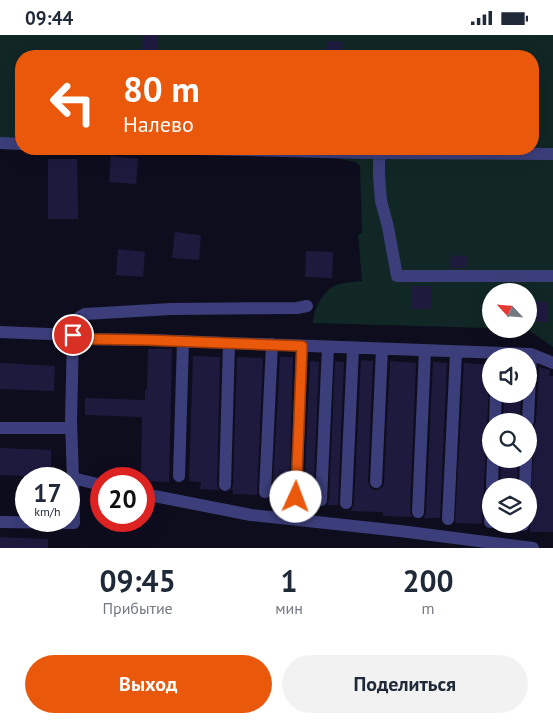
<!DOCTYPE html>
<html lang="ru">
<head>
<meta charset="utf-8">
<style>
	:root { --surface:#fff; --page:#f2f2f3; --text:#1f2937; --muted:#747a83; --accent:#ea580c }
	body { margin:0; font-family:"PT Sans",sans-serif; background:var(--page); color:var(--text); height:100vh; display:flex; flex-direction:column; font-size:19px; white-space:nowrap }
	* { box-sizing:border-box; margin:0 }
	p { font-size:16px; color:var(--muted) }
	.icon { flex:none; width:28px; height:28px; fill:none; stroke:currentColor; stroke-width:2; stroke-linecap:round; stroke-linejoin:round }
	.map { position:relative; height:513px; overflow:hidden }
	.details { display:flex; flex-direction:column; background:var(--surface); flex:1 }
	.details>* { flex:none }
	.guide { position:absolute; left:15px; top:15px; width:524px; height:105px; border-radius:20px; box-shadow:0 5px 20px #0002; background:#ea580c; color:#fff; overflow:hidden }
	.needle { width:32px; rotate:296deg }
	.fabs { position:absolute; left:482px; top:248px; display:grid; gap:10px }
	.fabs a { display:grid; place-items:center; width:55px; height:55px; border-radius:50%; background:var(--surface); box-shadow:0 5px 20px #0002; font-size:25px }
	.speed { position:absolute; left:15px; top:432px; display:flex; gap:10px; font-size:25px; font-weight:700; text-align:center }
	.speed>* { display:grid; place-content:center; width:65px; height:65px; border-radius:50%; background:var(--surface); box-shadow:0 5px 20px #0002; line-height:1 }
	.speed small { font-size:12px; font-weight:400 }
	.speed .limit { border:8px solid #d22; background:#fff; color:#111 }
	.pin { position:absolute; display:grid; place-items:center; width:42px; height:42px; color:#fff; margin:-21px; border:2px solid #fff; border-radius:50%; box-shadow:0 1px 5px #0007 }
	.me { position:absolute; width:55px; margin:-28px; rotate:2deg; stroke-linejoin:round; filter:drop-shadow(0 0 4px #0008) }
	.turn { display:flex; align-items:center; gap:18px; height:105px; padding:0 25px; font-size:22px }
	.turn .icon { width:65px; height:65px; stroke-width:2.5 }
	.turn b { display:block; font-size:35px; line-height:42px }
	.eta { display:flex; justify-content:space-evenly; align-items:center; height:85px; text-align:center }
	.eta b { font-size:30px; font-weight:600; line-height:35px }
	.cta { display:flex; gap:10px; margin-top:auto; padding:10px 25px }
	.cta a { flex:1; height:58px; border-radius:30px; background:var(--accent); color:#fff; font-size:20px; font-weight:600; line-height:58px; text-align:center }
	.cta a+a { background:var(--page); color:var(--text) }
	.status { display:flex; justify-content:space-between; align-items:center; height:35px; padding:0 25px; background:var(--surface); direction:ltr }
	.status svg { height:14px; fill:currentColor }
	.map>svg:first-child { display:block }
</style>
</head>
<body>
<div class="status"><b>09:44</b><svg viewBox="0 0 49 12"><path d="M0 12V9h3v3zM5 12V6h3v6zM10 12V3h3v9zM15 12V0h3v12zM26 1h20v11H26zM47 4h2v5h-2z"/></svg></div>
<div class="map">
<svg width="553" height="513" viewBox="0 0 553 513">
	<rect width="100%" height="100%" fill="#0e0d1e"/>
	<path fill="#112725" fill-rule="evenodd" d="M0,0H553V312L529,295L501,294H529V256H491V293L313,288C313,276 322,257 334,251C342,247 353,247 362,246L358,200L362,198L360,131L355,127L335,123L0,114ZM21,21H532V114H21Z"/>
	<path fill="#1e1a3e" d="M143,0H158L157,19L142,18Z
		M327,6L343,7L342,21H326Z
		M111,121L138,124L136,149L109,147Z
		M48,124H77L78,184H48Z
		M175,197L201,200L199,225L172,223Z
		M118,214L145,217L143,242L116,240Z
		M306,216L333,217L332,243L305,242Z
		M451,220L467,221L466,233H450Z
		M412,251H432V274H412Z
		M529,266L548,267L547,287L529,286Z
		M148,314H172L169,447L144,446V444H141L142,382L85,380V363L145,365V355H147Z
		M193,321L220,322L217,450L219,455L200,454L201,447L189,446Z
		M237,322L263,323L257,460L233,459V455H231L233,450Z
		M280,322H293L289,466L272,465Z
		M361,325L373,326L368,447L371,454L376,455L383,452L384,447L390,326L416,328L410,477L412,482L383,481V477L351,476L354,468Z
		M310,326L319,327L313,467H303L304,462Z
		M335,326L344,327L338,470H327L329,465Z
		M433,327L447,328L440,483H424L426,477Z
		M0,328L55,331L54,356L0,354Z
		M464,328L490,330L482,489L455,488Z
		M539,332L550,335L549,341H553V497H530L534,391L536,386Z
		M504,359H521L520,386H503Z
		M0,413L51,415V442L0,440Z
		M501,424H518L517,451H500Z
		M0,502L48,504V513H0Z"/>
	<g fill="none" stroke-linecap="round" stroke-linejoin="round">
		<path stroke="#3b3e7a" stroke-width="12" d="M0,108L21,109
			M200,114L367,118L553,119
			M379,118V141L381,166L388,192L397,241H553
			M0,297L73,300L87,304L148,305L531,319L553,328
			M495,386L496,359
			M528,386L531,319
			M0,393H71
			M179,441L183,306
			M376,447L382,314
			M101,450L73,443L71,386L73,300C74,288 74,284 85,279L171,274L297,273L307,271
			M225,450L229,308
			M492,451L493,424
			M525,451L526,424
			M265,457L272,309
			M144,459L251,480L400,496L533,513
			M296,462L302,311
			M321,465L328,312
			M346,468L353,313
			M418,477L425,315
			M448,484L456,317
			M0,487L74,488L73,443
			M490,487L491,458
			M523,490V489"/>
	</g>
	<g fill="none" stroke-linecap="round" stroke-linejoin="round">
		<g stroke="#983908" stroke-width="12">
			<path id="route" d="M73,300L87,304L148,305L302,311L296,462"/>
		</g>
		<use href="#route" stroke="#ea580c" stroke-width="9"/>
	</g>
</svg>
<div class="fabs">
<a><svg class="needle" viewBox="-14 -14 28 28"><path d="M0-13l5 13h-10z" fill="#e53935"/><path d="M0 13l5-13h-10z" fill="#747a83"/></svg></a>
<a><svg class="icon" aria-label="sound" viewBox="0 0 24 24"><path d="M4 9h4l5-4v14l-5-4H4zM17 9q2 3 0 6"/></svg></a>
<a><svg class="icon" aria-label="search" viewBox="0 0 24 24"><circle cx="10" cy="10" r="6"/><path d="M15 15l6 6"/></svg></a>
<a><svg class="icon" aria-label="layers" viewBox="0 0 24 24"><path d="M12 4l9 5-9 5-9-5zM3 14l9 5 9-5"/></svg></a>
</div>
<div class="speed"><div>17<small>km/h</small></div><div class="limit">20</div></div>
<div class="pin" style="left:73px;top:300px;background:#d93025"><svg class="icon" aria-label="arrive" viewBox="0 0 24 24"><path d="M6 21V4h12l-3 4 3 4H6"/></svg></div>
<svg class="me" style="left:296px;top:462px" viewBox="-20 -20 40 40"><circle r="19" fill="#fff"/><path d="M0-13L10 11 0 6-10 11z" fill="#ea580c"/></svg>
<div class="guide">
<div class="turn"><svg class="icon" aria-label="left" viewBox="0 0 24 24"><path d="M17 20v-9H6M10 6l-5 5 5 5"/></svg><div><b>80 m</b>Налево</div></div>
</div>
</div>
<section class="details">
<div class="eta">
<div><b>09:45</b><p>Прибытие</p></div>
<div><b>1</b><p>мин</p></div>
<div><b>200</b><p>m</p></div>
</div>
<div class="cta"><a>Выход</a><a>Поделиться</a></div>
</section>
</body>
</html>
